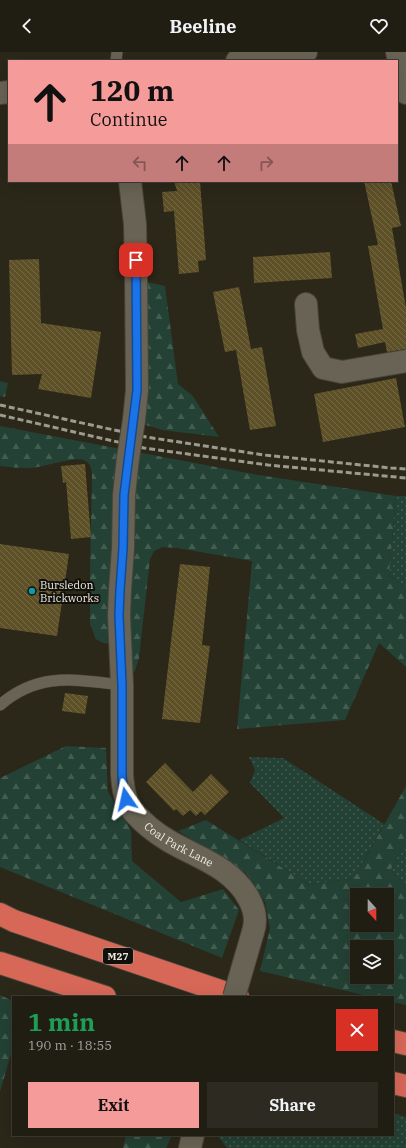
<!DOCTYPE html>
<html lang="en">
<head>
<meta charset="utf-8">
<style>
	:root { --surface:#201d13; --page:#2d2a21; --text:#f1f3f6; --muted:#a2a2a0; --line:#3d3b33; --accent:#f59b99 }
	body { margin:0; font-family:"IBM Plex Serif",serif; background:var(--page); color:var(--text); height:100vh; display:flex; flex-direction:column; font-size:15px; white-space:nowrap }
	* { box-sizing:border-box; margin:0 }
	p { font-size:13px; color:var(--muted) }
	.icon { flex:none; width:22px; height:22px; fill:none; stroke:currentColor; stroke-width:2; stroke-linecap:round; stroke-linejoin:round }
	.map { position:relative; flex:1; overflow:hidden }
	.drawer { position:absolute; left:12px; top:944px; width:382px; height:140px; display:flex; flex-direction:column; background:var(--surface); border-radius:0px; box-shadow:0 4px 16px #0002,0 0 0 1px var(--line) }
	.drawer>* { flex:none }
	.hud { position:absolute; left:8px; top:8px; width:390px; height:122px; border-radius:0px; box-shadow:0 4px 16px #0002,0 0 0 1px var(--line); background:#f59b99; color:#111; overflow:hidden }
	.needle { width:26px; rotate:159deg }
	.fabs { position:absolute; left:350px; top:836px; display:grid; gap:8px }
	.fabs a { display:grid; place-items:center; width:44px; height:44px; border-radius:0px; background:var(--surface); box-shadow:0 4px 16px #0002,0 0 0 1px var(--line); font-size:20px }
	.pin { position:absolute; display:grid; place-items:center; width:34px; height:34px; color:#fff; margin:-17px; border-radius:8px; box-shadow:0 2px 6px #0006 }
	.me { position:absolute; width:44px; margin:-22px; rotate:349deg; stroke-linejoin:round; filter:drop-shadow(0 0 3px #0008) }
	.turn { display:flex; align-items:center; gap:14px; height:84px; padding:0 16px; font-size:18px }
	.turn .icon { width:52px; height:52px; stroke-width:2.5 }
	.turn b { display:block; font-size:28px; line-height:34px }
	.lanes { display:flex; align-items:center; height:38px; padding:0 16px; background:#0003; justify-content:center; gap:20px; direction:ltr }
	.lanes .off { opacity:.35 }
	.round { display:grid; place-items:center; flex:none; width:42px; height:42px; border-radius:0px; background:var(--page) }
	.summary { display:flex; align-items:center; justify-content:space-between; height:68px; padding:0 16px }
	h1 { font-size:24px; font-weight:800; line-height:30px; color:#1e9e55 }
	.cta { display:flex; gap:8px; margin-top:auto; padding:8px 16px }
	.cta a { flex:1; height:46px; border-radius:0px; background:var(--accent); color:#111; font-size:16px; font-weight:800; line-height:46px; text-align:center }
	.cta a+a { background:var(--page); color:var(--text) }
	header { display:flex; justify-content:space-between; align-items:center; height:52px; padding:0 16px; background:var(--surface); font-size:18px; font-weight:800 }
	.map>svg:first-child { display:block }
</style>
</head>
<body>
<header><svg class="icon" aria-label="back" viewBox="0 0 24 24"><path d="M15 5l-7 7 7 7"/></svg>Beeline<svg class="icon" aria-label="heart" viewBox="0 0 24 24"><path d="M12 20l-8-8c-3-5 5-10 8-4 3-6 11-1 8 4z"/></svg></header>
<div class="map">
<svg width="406" height="1096" viewBox="0 0 406 1096">
	<defs>
		<pattern id="grass-dots" width="8" height="8" patternUnits="userSpaceOnUse"><rect width="8" height="8" fill="#234134"/><path d="M2 2h.1M6 6h.1" fill="none" stroke="#435d51" stroke-width="1.8" stroke-linecap="round"/></pattern>
		<pattern id="forest-firs" width="22" height="20" patternUnits="userSpaceOnUse"><rect width="22" height="20" fill="#234134"/><path d="M5 1l3.5 6h-7zM16 11l3.5 6h-7z" fill="#435d51"/></pattern>
		<pattern id="building-back-hatch" width="6" height="6" patternUnits="userSpaceOnUse"><rect width="6" height="6" fill="#5e5128"/><path d="M-1 5l2 2M0 0l6 6M5-1l2 2" fill="none" stroke="#756a47"/></pattern>
	</defs>
	<rect width="100%" height="100%" fill="#2b2719"/>
	<path fill="url(#grass-dots)" d="M396,444H406V535L389,523Z
		M249,705L283,706L384,772L354,826L310,833L239,788L284,766L250,731L255,718Z
		M406,789V838L391,817Z
		M393,1061L406,1065V1096H227L217,1083H393Z"/>
	<path fill="url(#forest-firs)" fill-rule="evenodd" d="M144,230H147L165,234L178,332L193,344L219,385L162,378L139,371Z
		M0,329L8,331L5,345L0,344Z
		M0,374L253,422L396,444L389,523L406,535V615L379,591L345,668L237,677L252,509L177,496L163,495L154,499L150,507L139,606L135,619L130,624L122,593L103,591L96,587L90,572V520L92,421C91,415 90,411 84,408C72,404 43,416 28,416C19,416 9,415 0,414Z
		M66,694L106,696L108,740L131,778L132,809L181,850L223,837L239,858L222,906L0,815V726Z
		M406,734V789L391,817L406,838V953L393,950V945H372L260,919L270,876L265,850L247,822L178,779L206,768L310,833L354,826ZM357,843H387V873H357ZM357,895H387V925H357Z
		M0,943L13,949V995L0,1040Z
		M126,1083H172L166,1096H123Z"/>
	<path fill="url(#building-back-hatch)" d="M174,129H200L206,208L198,209L199,220L179,222L174,159L164,160L162,140L177,139Z
		M364,129H391L401,174L392,176L406,256V297L387,300L385,290L358,296L355,282L383,277L368,194L378,193Z
		M330,200L332,226L254,231L253,205Z
		M39,207L41,271L101,280L91,346L38,337L42,322L12,323L9,208Z
		M239,235L251,297L262,295L276,374L250,378L236,298L225,300L213,240Z
		M396,326L405,375L323,390L314,342Z
		M85,412L91,485L71,487L66,430L63,431L61,414Z
		M0,492L69,502L57,584L0,576Z
		M180,512L210,515L202,593L210,594L200,671L162,667Z
		M65,641L88,644L85,662L62,659Z
		M165,711L193,740L211,722L229,740L205,763L201,759L196,764L190,758L183,764L176,757L174,759L146,730Z"/>
	<g fill="none" stroke-linecap="round" stroke-linejoin="round">
		<g stroke="#484539" stroke-width="12">
			<path id="service" d="M116,9L117,0
				M0,653C39,619 76,628 122,633"/>
		</g>
		<g stroke="#484539" stroke-width="24">
			<g id="minor">
				<path d="M397,0L406,41"/>
				<path d="M130,129L135,172L136,220L137,338L134,368"/>
				<path d="M306,252L308,278L313,300L323,316L342,320L406,309"/>
				<path id="s1" d="M128,406L124,443L123,496L120,538L119,563L122,633V723C123,734 124,745 130,755C135,763 142,769 149,775C155,780 162,785 169,789C198,806 232,815 249,847C255,858 257,868 253,880"/>
				<path d="M190,1096L193,1083"/>
			</g>
		</g>
		<g stroke="#484539" stroke-width="24">
			<path id="tertiary" d="M237,9L306,0
				M0,41L9,40"/>
		</g>
		<g stroke="#484539" stroke-width="24">
			<path id="motorway" d="M0,862L14,869L238,945
				M0,911L105,945
				M393,989L406,992
				M393,1031L406,1034"/>
		</g>
		<use href="#service" stroke="#686354" stroke-width="11"/>
		<use href="#minor" stroke="#686354" stroke-width="22"/>
		<use href="#tertiary" stroke="#686354" stroke-width="22"/>
		<use href="#motorway" stroke="#d76858" stroke-width="22"/>
		<path stroke="#9d9a8f" stroke-width="3" stroke-dasharray="6 3" stroke-linecap="butt" d="M0,353L146,385L264,403L391,416L406,417
			M0,363L144,396L268,413L406,426"/>
		<g stroke="#484539" stroke-width="24" stroke-linecap="butt">
			<path id="minor-bridge" d="M128,406L134,368
				M234,945L253,880"/>
		</g>
		<use href="#minor-bridge" stroke="#686354" stroke-width="22"/>
	</g>
	<g fill="none" stroke-linecap="round" stroke-linejoin="round">
		<g stroke="#114b97" stroke-width="10">
			<path id="route" d="M126,747L123,737L122,723V633L119,563L120,538L123,496L124,443L137,338L136,208"/>
		</g>
		<use href="#route" stroke="#1a73e8" stroke-width="7"/>
	</g>
	<circle fill="#0f9aa8" stroke="#12100a" stroke-width="1.5" cx="32" cy="539" r="4"/>
	<g text-anchor="middle" stroke-width="4" stroke-linejoin="round" paint-order="stroke">
		<rect fill="#12100a" stroke="#aca9a1" stroke-width="1" x="103" y="896" width="30" height="16" rx="3"/>
		<g font-size="10" font-weight="bold" fill="#eeebe2">
			<text x="118" y="908">M27</text>
		</g>
		<g font-size="11" fill="#eeebe2" stroke="#12100a" text-anchor="start">
			<text x="40" y="537">Bursledon<tspan x="40" dy="13">Brickworks</tspan></text>
		</g>
		<g font-size="11" fill="#eeebe2" stroke="#12100a">
			<text dy="4" stroke="none"><textPath href="#s1" startOffset="413">Coal Park Lane</textPath></text>
		</g>
	</g>
</svg>
<div class="fabs">
<a><svg class="needle" viewBox="-14 -14 28 28"><path d="M0-13l5 13h-10z" fill="#e53935"/><path d="M0 13l5-13h-10z" fill="#a2a2a0"/></svg></a>
<a><svg class="icon" aria-label="layers" viewBox="0 0 24 24"><path d="M12 4l9 5-9 5-9-5zM3 14l9 5 9-5"/></svg></a>
</div>
<div class="pin" style="left:136px;top:208px;background:#d93025"><svg class="icon" aria-label="arrive" viewBox="0 0 24 24"><path d="M6 21V4h12l-3 4 3 4H6"/></svg></div>
<svg class="me" style="left:126px;top:747px" viewBox="-20 -20 40 40"><path d="M0-17L14 15 0 8-14 15z" fill="#1a73e8" stroke="#fff" stroke-width="4"/></svg>
<div class="hud">
<div class="turn"><svg class="icon" aria-label="ahead" viewBox="0 0 24 24"><path d="M12 20V5M6 11l6-6 6 6"/></svg><div><b>120 m</b>Continue</div></div>
<div class="lanes"><svg class="icon off" aria-label="left" viewBox="0 0 24 24"><path d="M17 20v-9H6M10 6l-5 5 5 5"/></svg><svg class="icon" aria-label="ahead" viewBox="0 0 24 24"><path d="M12 20V5M6 11l6-6 6 6"/></svg><svg class="icon" aria-label="ahead" viewBox="0 0 24 24"><path d="M12 20V5M6 11l6-6 6 6"/></svg><svg class="icon off" aria-label="right" viewBox="0 0 24 24"><path d="M7 20v-9h11M14 6l5 5-5 5"/></svg></div>
</div>
<section class="drawer">
<div class="summary"><div><h1>1 min</h1><p>190 m · 18:55</p></div><a class="round" style="background:#d93025;color:#fff"><svg class="icon" aria-label="close" viewBox="0 0 24 24"><path d="M6 6l12 12M18 6L6 18"/></svg></a></div>
<div class="cta"><a>Exit</a><a>Share</a></div>
</section>
</div>
</body>
</html>
